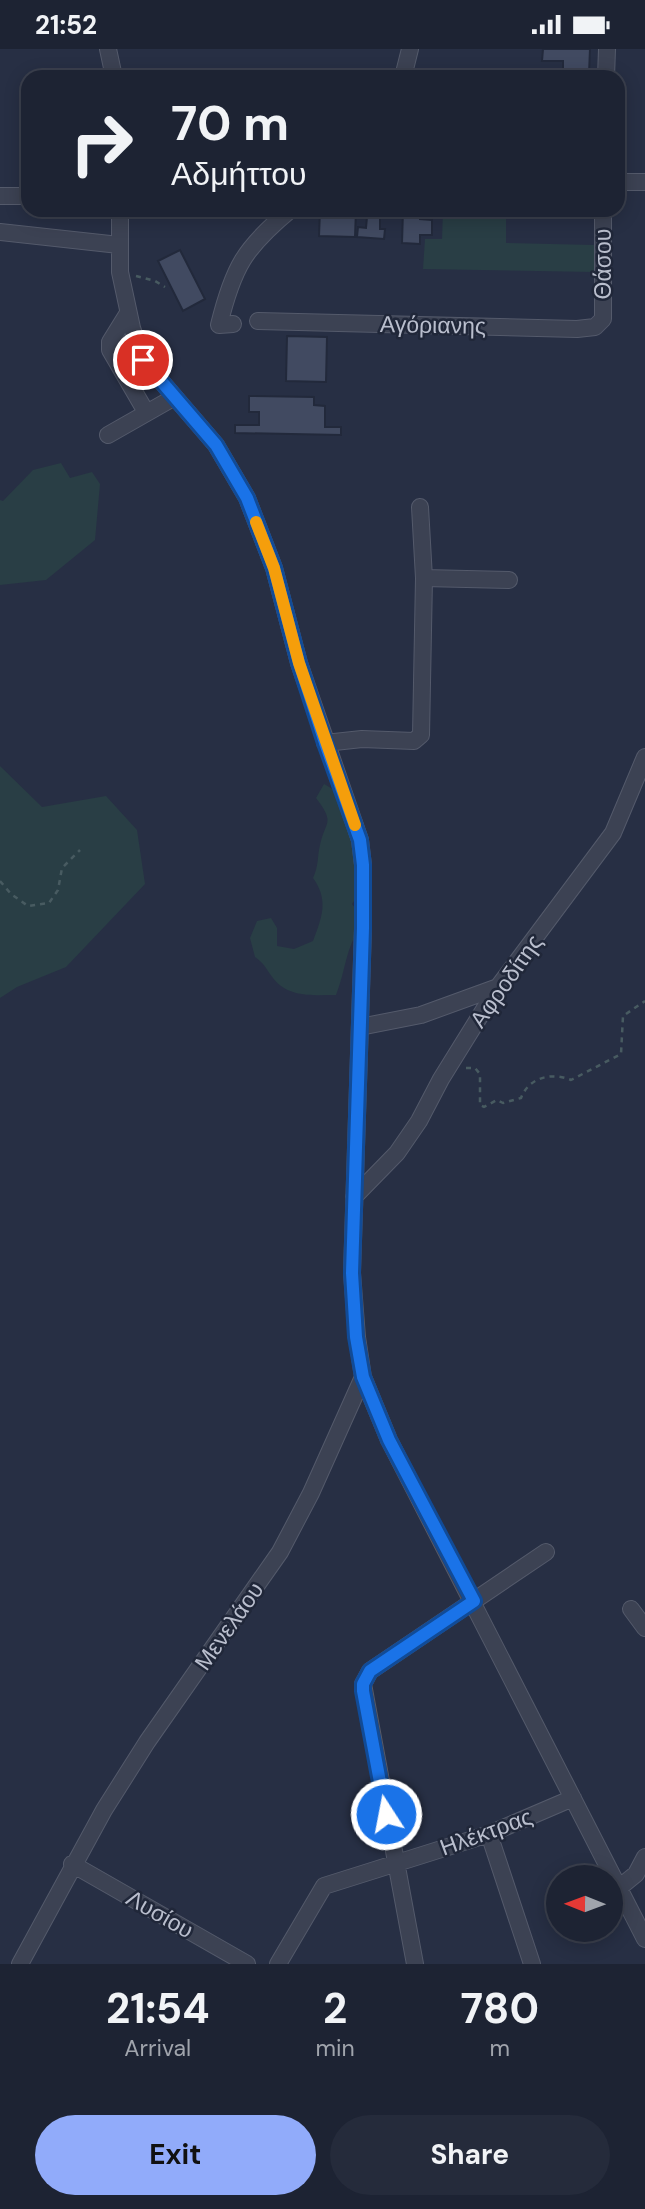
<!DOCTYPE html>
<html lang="en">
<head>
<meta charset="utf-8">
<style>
	:root { --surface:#1d2333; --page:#252b3b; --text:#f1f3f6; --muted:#a0a4ac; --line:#3b404e; --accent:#91abfa }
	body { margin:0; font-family:"DM Sans",sans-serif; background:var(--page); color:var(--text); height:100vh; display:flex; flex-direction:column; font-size:26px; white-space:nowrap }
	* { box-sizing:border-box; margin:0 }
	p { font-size:23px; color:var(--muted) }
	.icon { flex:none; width:38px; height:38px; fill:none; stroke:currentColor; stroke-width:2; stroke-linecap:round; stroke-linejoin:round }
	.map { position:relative; height:1915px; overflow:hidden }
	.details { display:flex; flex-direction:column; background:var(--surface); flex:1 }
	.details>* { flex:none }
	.guide { position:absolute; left:21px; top:21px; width:604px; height:147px; border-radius:21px; box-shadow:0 4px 18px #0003,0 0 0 2px var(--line); background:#1d2333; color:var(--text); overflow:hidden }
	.needle { width:46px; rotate:271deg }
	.tools { position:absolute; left:546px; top:1816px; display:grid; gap:14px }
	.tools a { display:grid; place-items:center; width:77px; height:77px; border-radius:50%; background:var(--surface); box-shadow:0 4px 18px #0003,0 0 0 2px var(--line); font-size:35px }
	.pin { position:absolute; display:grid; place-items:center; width:60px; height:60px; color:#fff; margin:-30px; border:4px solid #fff; border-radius:50%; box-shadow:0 2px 7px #0007 }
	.me { position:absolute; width:77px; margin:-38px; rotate:349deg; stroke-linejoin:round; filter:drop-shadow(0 0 5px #0008) }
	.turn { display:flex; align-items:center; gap:24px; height:147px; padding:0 35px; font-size:32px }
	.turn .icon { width:91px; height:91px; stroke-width:2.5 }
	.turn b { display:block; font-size:49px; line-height:60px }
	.eta { display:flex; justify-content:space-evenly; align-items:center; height:119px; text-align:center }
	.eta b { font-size:42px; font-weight:700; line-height:49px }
	.button { display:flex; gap:14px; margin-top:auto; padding:14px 35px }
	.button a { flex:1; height:80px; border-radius:42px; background:var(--accent); color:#111; font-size:28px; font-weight:700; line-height:80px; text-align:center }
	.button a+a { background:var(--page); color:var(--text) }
	.status { display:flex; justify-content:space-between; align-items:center; height:49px; padding:0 35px; background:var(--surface); direction:ltr }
	.status svg { height:19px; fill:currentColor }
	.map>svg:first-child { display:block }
</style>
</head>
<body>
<div class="status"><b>21:52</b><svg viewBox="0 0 49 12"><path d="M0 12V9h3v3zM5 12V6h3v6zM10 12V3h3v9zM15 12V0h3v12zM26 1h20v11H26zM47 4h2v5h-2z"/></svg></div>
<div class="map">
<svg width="645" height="1915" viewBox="0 0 645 1915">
	<rect width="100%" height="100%" fill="#272f44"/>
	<path fill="#293e45" d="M443,161H506V194L594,196V223L423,220L425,190H442Z
		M61,414L70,429L92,423L100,435L95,491L46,531L0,536V451L3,452L33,421Z
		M0,717L42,758L106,747L137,781L145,835L66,918L17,938L0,949Z
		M324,735C329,738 335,741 338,744C351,756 358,826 359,845L352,855L356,860L361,877C345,900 346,921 336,946C313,946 288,949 273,929C266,920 265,915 255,908L250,889L257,872L271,869L277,879V897L294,900L313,892C322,868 329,851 313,829C319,816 317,809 320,796C325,772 336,775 316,749Z"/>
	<path fill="#414a61" stroke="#22293b" stroke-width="2" d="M543,0H590L589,25L563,24V12H542Z
		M320,161H356L355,188L319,187Z
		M403,161H420V170L432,171V186H420V195L402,194Z
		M367,168L380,169V180H385L384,190L357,188L358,178L366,179Z
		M180,201L205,250L183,262L158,212Z
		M287,287L327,288L326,333L286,332Z
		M249,347L314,348V356L325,357V378H341V386L235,384V376H259V363H249Z"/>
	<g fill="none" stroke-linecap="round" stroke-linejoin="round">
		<g stroke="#545a6b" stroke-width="18">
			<path id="minor" d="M108,0L114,28
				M403,28L410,0
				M606,28L607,0
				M618,133H645
				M0,147H28
				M120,161V223L132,279L143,311L216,396L247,449L274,519L299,614L360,791L363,816V879L352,1224L357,1288L363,1328L389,1391L645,1890
				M0,183L119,196
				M128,264L110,293V301L146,363
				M258,272L577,280L595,278L603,270V161
				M233,275L219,276C233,219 244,199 290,161
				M108,386L173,349
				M424,529L509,531
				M325,694L362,690L414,692L421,686L424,529L420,458
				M360,978L421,966L498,938
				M354,1148L397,1104L419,1072L441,1030L498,938L613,784L645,708
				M631,1560L645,1579
				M489,1785L532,1915
				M72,1815L247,1915
				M620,1838L636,1825L645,1808
				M20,1915L104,1761L147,1693L280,1503L311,1444L363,1328
				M278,1915L324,1837L489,1785L573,1749
				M415,1915L363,1635L370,1622L546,1503"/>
		</g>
		<path stroke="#485b61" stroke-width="2.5" stroke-dasharray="5 5" stroke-linecap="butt" d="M136,227L155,232L165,238
			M0,832L11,845L28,857L49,854L58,841L62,819L80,801
			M466,1019H475L480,1025V1056L484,1058L497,1051L503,1054L521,1049C529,1028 552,1023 571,1031L621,1005L623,967L645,952"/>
		<use href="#minor" stroke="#3c4253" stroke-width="16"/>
	</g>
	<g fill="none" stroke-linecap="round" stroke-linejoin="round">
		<g stroke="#114b97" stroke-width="18">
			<path id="route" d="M143,311L216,396L247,449L274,519L299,614L325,694L360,791L363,816V879L352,1224L356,1288L363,1328L389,1391L474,1552L370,1622L363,1635V1642L386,1765"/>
		</g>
		<use href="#route" stroke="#1a73e8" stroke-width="12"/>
		<path stroke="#f59e0b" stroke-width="12" d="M256,473L274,519L299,614L355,776"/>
	</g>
	<g text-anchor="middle" stroke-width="5" stroke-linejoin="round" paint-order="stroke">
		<g font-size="23" fill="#b9becd" stroke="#202739">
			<text transform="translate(603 215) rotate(-90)" y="8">Θάσου</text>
			<text transform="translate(433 276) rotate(1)" y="8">Αγόριανης</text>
			<text transform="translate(506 932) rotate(-55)" y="8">Αφροδίτης</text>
			<text transform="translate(229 1577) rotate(-55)" y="8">Μενελάου</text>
			<text transform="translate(486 1783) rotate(-20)" y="8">Ηλέκτρας</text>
			<text transform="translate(160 1865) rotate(30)" y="8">Λυσίου</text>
		</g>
	</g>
</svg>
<div class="tools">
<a><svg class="needle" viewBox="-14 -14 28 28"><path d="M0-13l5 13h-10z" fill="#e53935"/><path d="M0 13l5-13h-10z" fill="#a0a4ac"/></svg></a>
</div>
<div class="pin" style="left:143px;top:311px;background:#d93025"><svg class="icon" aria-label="arrive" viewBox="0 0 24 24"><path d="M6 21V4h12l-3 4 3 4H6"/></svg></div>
<svg class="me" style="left:386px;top:1765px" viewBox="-20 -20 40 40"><circle r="17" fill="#1a73e8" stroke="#fff" stroke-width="3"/><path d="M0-11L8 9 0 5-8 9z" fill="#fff"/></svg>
<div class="guide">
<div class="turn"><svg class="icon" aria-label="right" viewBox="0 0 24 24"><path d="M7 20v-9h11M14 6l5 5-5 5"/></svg><div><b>70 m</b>Αδμήττου</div></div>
</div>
</div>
<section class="details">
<div class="eta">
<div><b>21:54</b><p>Arrival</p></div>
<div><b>2</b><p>min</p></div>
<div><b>780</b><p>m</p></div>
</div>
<div class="button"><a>Exit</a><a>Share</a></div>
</section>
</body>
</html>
